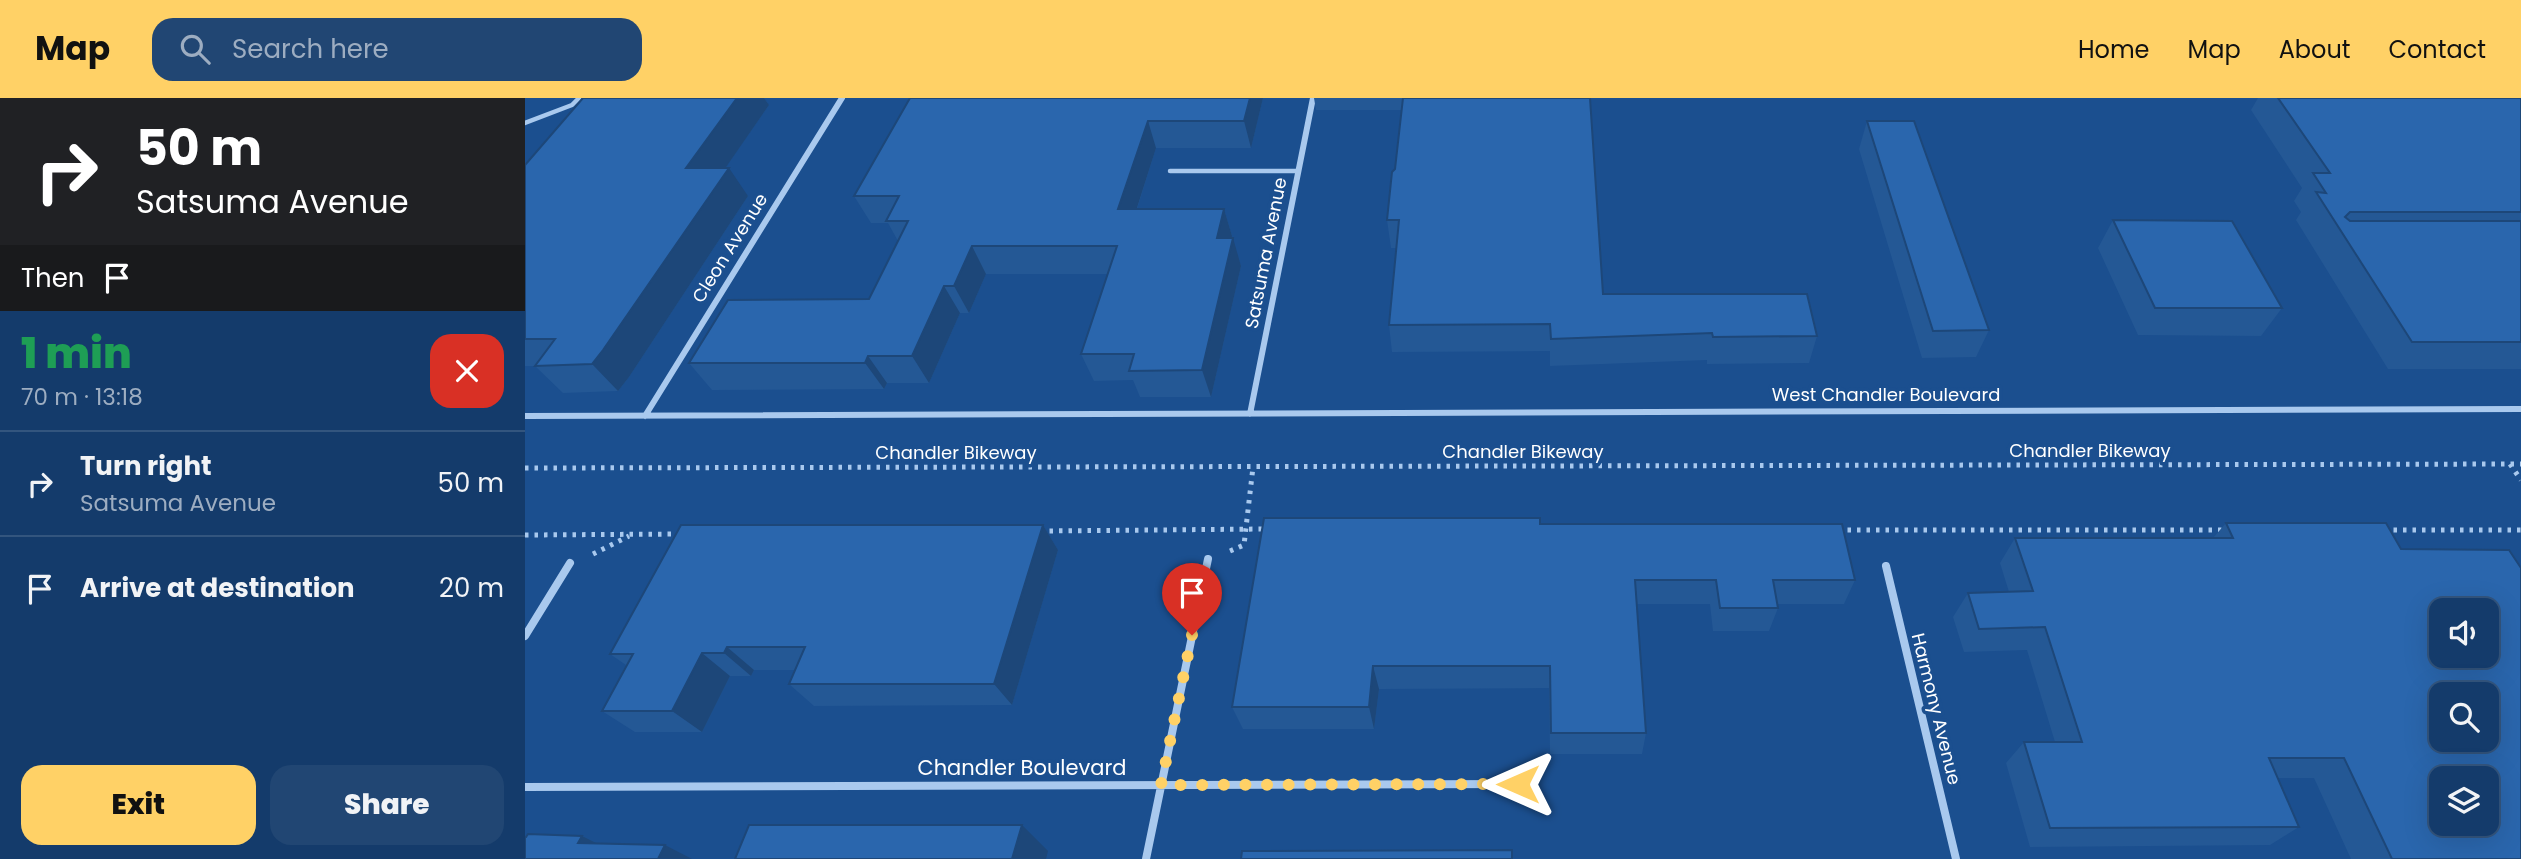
<!DOCTYPE html>
<html lang="en">
<head>
<meta charset="utf-8">
<style>
	:root { --surface:#143b6b; --page:#214673; --text:#f1f3f6; --muted:#9dadc1; --line:#33557e; --accent:#ffd166 }
	body { margin:0; font-family:Poppins,sans-serif; background:var(--page); color:var(--text); height:100vh; display:flex; flex-direction:column; font-size:26px; white-space:nowrap }
	* { box-sizing:border-box; margin:0 }
	p { font-size:23px; color:var(--muted) }
	.icon { flex:none; width:38px; height:38px; fill:none; stroke:currentColor; stroke-width:2; stroke-linecap:round; stroke-linejoin:round }
	.map { position:relative; flex:1; overflow:hidden }
	.side { display:flex; flex-direction:column; background:var(--surface); width:525px }
	.side>* { flex:none }
	.hud { background:#202124; color:#fff; overflow:hidden }
	.buttons { position:absolute; left:1904px; top:500px; display:grid; gap:14px }
	.buttons a { display:grid; place-items:center; width:70px; height:70px; border-radius:14px; background:var(--surface); box-shadow:0 7px 28px #0002,0 0 0 2px var(--line); font-size:35px }
	.pin { position:absolute; display:grid; place-items:center; width:60px; height:60px; color:#fff; margin:-72px -30px; border-radius:50% 50% 50% 0; rotate:-45deg; box-shadow:0 0 7px #0007 }
	.pin .icon { rotate:45deg }
	.me { position:absolute; width:77px; margin:-38px; rotate:270deg; stroke-linejoin:round; filter:drop-shadow(0 0 5px #0008) }
	.turn { display:flex; align-items:center; gap:24px; height:147px; padding:0 21px; font-size:32px }
	.turn .icon { width:91px; height:91px; stroke-width:2.5 }
	.turn b { display:block; font-size:49px; line-height:60px }
	.then { display:flex; align-items:center; height:66px; padding:0 21px; background:#0003; gap:14px; font-size:26px }
	.round { display:grid; place-items:center; flex:none; width:74px; height:74px; border-radius:21px; background:var(--page) }
	.headline { display:flex; align-items:center; justify-content:space-between; height:119px; padding:0 21px }
	h1 { font-size:42px; font-weight:800; line-height:52px; color:#1e9e55 }
	.primary-button { display:flex; gap:14px; margin-top:auto; padding:14px 21px }
	.primary-button a { flex:1; height:80px; border-radius:21px; background:var(--accent); color:#111; font-size:28px; font-weight:800; line-height:80px; text-align:center }
	.primary-button a+a { background:var(--page); color:var(--text) }
	ul { padding:0; list-style:none }
	li { display:flex; align-items:center; gap:21px; height:105px; padding:0 21px; border-top:2px solid var(--line) }
	li div { flex:1 }
	li b { display:block; font-size:26px }
	li em { font-style:normal }
	header { display:flex; align-items:center; gap:42px; box-sizing:border-box; height:98px; padding:0 35px; background:var(--accent); color:#111 }
	header strong { font-size:33px }
	nav { display:flex; gap:38px; margin-inline-start:auto; font-size:24px }
	.search { width:490px; height:63px; background:var(--page); display:flex; align-items:center; gap:18px; box-sizing:border-box; padding:0 24px; border-radius:21px; color:var(--muted); font-size:26px }
	main { display:flex; flex:1; min-height:0 }
	.map>svg:first-child { display:block }
</style>
</head>
<body>
<header>
<strong>Map</strong>
<div class="search"><svg class="icon" aria-label="search" viewBox="0 0 24 24"><circle cx="10" cy="10" r="6"/><path d="M15 15l6 6"/></svg>Search here</div>
<nav><a>Home</a><a>Map</a><a>About</a><a>Contact</a></nav>
</header>
<main>
<section class="side">
<div class="hud">
<div class="turn"><svg class="icon" aria-label="right" viewBox="0 0 24 24"><path d="M7 20v-9h11M14 6l5 5-5 5"/></svg><div><b>50 m</b>Satsuma Avenue</div></div>
<div class="then">Then<svg class="icon" aria-label="arrive" viewBox="0 0 24 24"><path d="M6 21V4h12l-3 4 3 4H6"/></svg></div>
</div>
<div class="headline"><div><h1>1 min</h1><p>70 m · 13:18</p></div><a class="round" style="background:#d93025;color:#fff"><svg class="icon" aria-label="close" viewBox="0 0 24 24"><path d="M6 6l12 12M18 6L6 18"/></svg></a></div>
<ul>
<li><svg class="icon" aria-label="right" viewBox="0 0 24 24"><path d="M7 20v-9h11M14 6l5 5-5 5"/></svg><div><b>Turn right</b><p>Satsuma Avenue</p></div><em>50 m</em></li>
<li><svg class="icon" aria-label="arrive" viewBox="0 0 24 24"><path d="M6 21V4h12l-3 4 3 4H6"/></svg><div><b>Arrive at destination</b></div><em>20 m</em></li>
</ul>
<div class="primary-button"><a>Exit</a><a>Share</a></div>
</section>
<div class="map">
<svg width="1996" height="761" viewBox="0 0 1996 761">
	<rect width="100%" height="100%" fill="#1b4f8f"/>
	<g fill="none" stroke-linecap="round" stroke-linejoin="round">
		<path stroke="#a9c9ee" stroke-width="5" stroke-dasharray="3.5 6" stroke-linecap="butt" d="M1985,366L1996,382
			M0,370L1996,366
			M1313,432H1700
			M1859,432H1996
			M515,433L741,431
			M0,437L157,436
			M705,453L719,447L728,369
			M68,456L104,438"/>
		<path stroke="#a9c9ee" stroke-width="4.5" d="M0,25L47,7L54,0
			M645,73H773"/>
		<path stroke="#a9c9ee" stroke-width="6" d="M725,316L788,0
			M0,318L1996,311
			M120,318L317,0"/>
		<path stroke="#a9c9ee" stroke-width="8" d="M1361,468L1431,761
			M0,538L45,465
			M0,689L993,686
			M621,761L683,461"/>
	</g>
	<path fill="#245895" d="M58,0H239L244,7L200,70L223,98L104,279L93,293L38,295L10,268H0V67Z
		M385,0H738L726,50H631L612,111H699L707,138L706,140L716,168L686,299H615L608,282L569,283L556,256L583,176H461L444,215H435L404,285H362L359,291L187,292L164,265L344,201L373,143L363,125H346L329,98Z
		M789,0H1065L1078,196L1292,238L1284,265L1182,266V262L1025,268V253L867,254L864,227L872,150H866L862,122L870,71L877,12H791Z
		M1733,0H1996V271H1863L1771,122L1776,114L1769,103L1777,90L1726,12Z
		M1342,23L1464,232L1451,259L1397,260L1334,51Z
		M1588,122L1757,210L1736,238L1613,237L1573,150Z
		M1701,425L1996,761H1826L1789,680H1753L1774,729L1745,747L1505,749L1481,665L1499,644H1530L1502,552L1439,554L1428,519L1443,495L1484,494L1475,465L1490,440H1688Z
		M1015,426L1330,482L1319,506H1252L1253,510L1244,533H1188L1185,506H1112L1121,635L1117,656H1025L1024,590L854,591L849,631H718L707,609Z
		M518,427L533,452L487,607L289,608L264,586L270,572H229L226,578H205L177,634H110L77,613L101,567L85,556Z"/>
	<path fill="#1d4779" d="M212,0H239L244,7L181,98L161,70Z
		M725,0H738L726,50L719,23Z
		M623,23L631,50L603,138L593,111Z
		M204,70L223,98L104,279L93,293L67,266Z
		M699,111L707,138L699,168L692,140Z
		M708,140L716,168L686,299L677,272Z
		M447,148L461,176L444,215L429,188Z
		M419,188L435,215L404,285L387,258Z
		M343,258L362,285L359,291L340,265Z
		M518,427L533,452L487,607L469,586Z
		M202,549L229,572L226,578L199,555Z
		M177,555L205,578L177,634L147,613Z
		M848,568L854,591L849,631L844,609Z
		M497,727L523,753L521,761H487Z
		M57,738L93,756L53,745Z
		M140,747L167,761H133Z"/>
	<path fill="#2a66ad" stroke="#1d4779" stroke-width="2" fill-rule="evenodd" d="M58,0H212L161,70H204L78,252L67,266L10,268L30,241H0V67Z
		M385,0H725L719,23H623L593,111H699L692,140H708L677,272L604,273L609,256H556L592,148H447L429,188H419L387,258H343L340,265H164L203,202L344,201L383,123H361L374,98H329Z
		M878,0H1065L1078,196H1282L1292,238L1188,239L1187,235L1026,241L1025,226L864,227L874,122H862L867,74L870,71Z
		M1753,0H1996V114H1825L1820,119L1825,123H1996V244H1887L1791,94L1801,95L1788,75H1805Z
		M1342,23H1389L1464,232L1408,233Z
		M1588,122L1707,123L1757,210H1630Z
		M739,420H1015V426H1317L1330,482H1248L1253,510H1195L1191,482H1110L1121,635H1026L1025,568H848L844,609H707Z
		M1701,425H1861L1876,451L1984,452L1996,470V761H1867L1819,660H1744L1774,729L1525,730L1499,644H1557L1520,529L1454,531L1443,495L1508,493L1490,440H1708ZM1916,513H1962V558H1916ZM1916,597H1962V642H1916ZM1916,681H1962V726H1916Z
		M156,427H518L469,586H264L280,549H202L199,555H177L147,613H77L108,556H85Z
		M224,727H497L487,761H210Z
		M3,736L57,738L53,745L140,747L133,761H0V739H1Z
		M987,752V761H716L717,753Z"/>
	<g fill="none" stroke-linecap="round" stroke-linejoin="round">
		<path stroke="#ffd166" stroke-width="12" stroke-dasharray="0 21.6" d="M667,537L636,687L993,686"/>
	</g>
	<g text-anchor="middle" stroke-width="7" stroke-linejoin="round" paint-order="stroke">
		<g font-size="18" fill="#fff" stroke="#1b4f8f">
			<text transform="translate(205 150) rotate(-58)" y="6">Cleon Avenue</text>
			<text transform="translate(741 155) rotate(-79)" y="6">Satsuma Avenue</text>
			<text x="1361" y="303">West Chandler Boulevard</text>
			<text x="1565" y="359">Chandler Bikeway</text>
			<text x="998" y="360">Chandler Bikeway</text>
			<text x="431" y="361">Chandler Bikeway</text>
			<text transform="translate(1411 611) rotate(76)" y="6">Harmony Avenue</text>
		</g>
		<g font-size="21" fill="#fff" stroke="#1b4f8f">
			<text x="497" y="677">Chandler Boulevard</text>
		</g>
	</g>
</svg>
<div class="buttons">
<a><svg class="icon" aria-label="sound" viewBox="0 0 24 24"><path d="M4 9h4l5-4v14l-5-4H4zM17 9q2 3 0 6"/></svg></a>
<a><svg class="icon" aria-label="search" viewBox="0 0 24 24"><circle cx="10" cy="10" r="6"/><path d="M15 15l6 6"/></svg></a>
<a><svg class="icon" aria-label="layers" viewBox="0 0 24 24"><path d="M12 4l9 5-9 5-9-5zM3 14l9 5 9-5"/></svg></a>
</div>
<div class="pin" style="left:667px;top:537px;background:#d93025"><svg class="icon" aria-label="arrive" viewBox="0 0 24 24"><path d="M6 21V4h12l-3 4 3 4H6"/></svg></div>
<svg class="me" style="left:993px;top:686px" viewBox="-20 -20 40 40"><path d="M0-17L14 15 0 8-14 15z" fill="#ffd166" stroke="#fff" stroke-width="4"/></svg>
</div>
</main>
</body>
</html>
